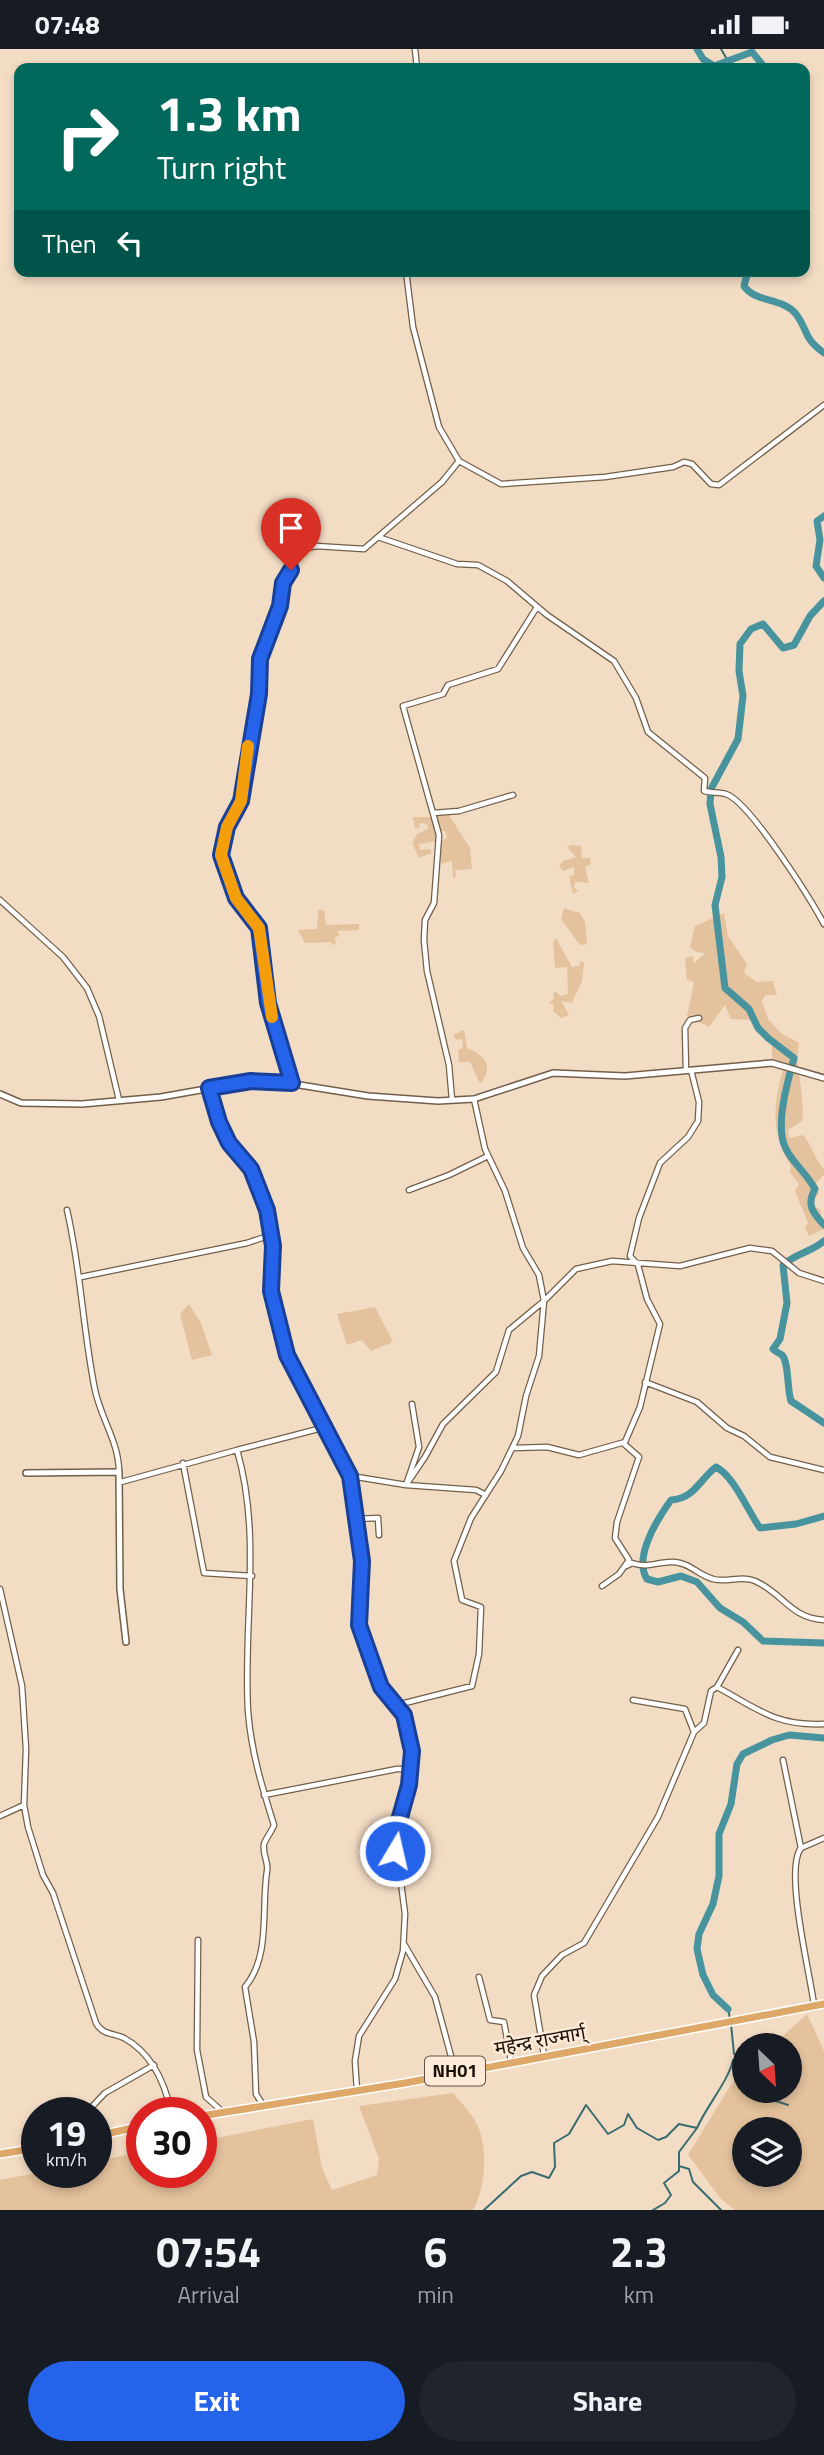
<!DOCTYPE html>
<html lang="en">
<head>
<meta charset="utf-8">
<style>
	:root { --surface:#171b24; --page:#20242c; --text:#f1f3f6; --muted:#9ea1a6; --accent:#2563eb }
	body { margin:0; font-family:"Titillium Web","Noto Sans Devanagari",sans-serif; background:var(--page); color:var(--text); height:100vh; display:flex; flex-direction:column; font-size:26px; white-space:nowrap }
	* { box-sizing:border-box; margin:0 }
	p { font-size:23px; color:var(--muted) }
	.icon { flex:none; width:38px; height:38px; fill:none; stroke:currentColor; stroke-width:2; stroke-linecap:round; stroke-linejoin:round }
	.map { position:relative; height:2161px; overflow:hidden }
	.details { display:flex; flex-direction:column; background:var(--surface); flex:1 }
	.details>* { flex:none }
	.top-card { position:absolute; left:14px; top:14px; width:796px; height:214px; border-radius:14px; box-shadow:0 4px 10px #0003; background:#00695c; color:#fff; overflow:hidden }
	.needle { width:46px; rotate:155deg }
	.buttons { position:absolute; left:732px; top:1984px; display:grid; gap:14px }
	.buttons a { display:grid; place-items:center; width:70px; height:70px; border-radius:50%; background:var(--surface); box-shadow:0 4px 10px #0003; font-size:35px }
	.speed { position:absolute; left:21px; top:2048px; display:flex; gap:14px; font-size:35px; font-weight:700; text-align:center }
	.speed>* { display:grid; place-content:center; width:91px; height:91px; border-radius:50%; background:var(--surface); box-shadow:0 4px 10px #0003; line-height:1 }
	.speed small { font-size:18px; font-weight:400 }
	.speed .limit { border:10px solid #d22; background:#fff; color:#111 }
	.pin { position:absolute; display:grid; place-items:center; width:60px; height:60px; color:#fff; margin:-72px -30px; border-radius:50% 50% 50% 0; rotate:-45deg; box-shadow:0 0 7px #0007 }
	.pin .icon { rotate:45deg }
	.me { position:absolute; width:77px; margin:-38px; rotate:9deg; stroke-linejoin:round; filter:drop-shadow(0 0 5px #0008) }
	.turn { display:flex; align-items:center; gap:24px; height:147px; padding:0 28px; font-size:32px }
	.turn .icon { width:91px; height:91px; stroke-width:2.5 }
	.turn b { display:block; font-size:49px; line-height:60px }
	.then { display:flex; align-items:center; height:66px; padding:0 28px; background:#0003; gap:14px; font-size:26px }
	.eta { display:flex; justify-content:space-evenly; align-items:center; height:119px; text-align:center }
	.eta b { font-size:42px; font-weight:700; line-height:49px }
	.cta { display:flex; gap:14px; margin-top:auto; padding:14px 28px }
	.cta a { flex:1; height:80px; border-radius:42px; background:var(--accent); color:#fff; font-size:28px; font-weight:700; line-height:80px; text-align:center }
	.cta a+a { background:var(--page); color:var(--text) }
	.status { display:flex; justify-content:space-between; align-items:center; height:49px; padding:0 35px; background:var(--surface); direction:ltr }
	.status svg { height:19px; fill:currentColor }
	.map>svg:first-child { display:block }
</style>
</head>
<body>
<div class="status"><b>07:48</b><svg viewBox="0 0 49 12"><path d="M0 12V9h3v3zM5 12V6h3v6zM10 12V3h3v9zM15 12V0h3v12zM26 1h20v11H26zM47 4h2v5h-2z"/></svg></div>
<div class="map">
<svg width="824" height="2161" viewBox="0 0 824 2161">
	<rect width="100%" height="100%" fill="#f3dcc4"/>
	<path fill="#e4c29d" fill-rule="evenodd" d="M449,766L470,799L472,820L455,821L456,827L453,829L452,812L441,815V792L447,789L445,782H440L437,767Z
		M413,768H433L437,792L419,795L420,801L430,800L432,804L419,809L412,794L417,785L428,780L427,775L420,774L419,779H415Z
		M572,796L581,797L582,809H590L591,815L585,818L589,834L575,833L574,838L578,842L573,845L569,827L574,826V818L563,822L559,817L563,812L576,808L567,798Z
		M564,859L580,864L585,873L587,895L580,896L561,870Z
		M318,861H324L326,876L359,875V881L337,882L340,887L335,888L336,895L333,896L330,893L305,894L298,881L317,880Z
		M724,864L728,887L747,915L744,924L757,933L773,932L777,946H765L762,952L768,970L781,984L799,994C794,1019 806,1046 802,1072L788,1081L789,1089L803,1086C813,1097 814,1110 824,1120V1126L816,1134L819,1145L814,1150V1158L820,1160L824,1180L809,1187L805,1179L808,1174L795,1142L799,1135L790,1123L791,1117C770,1085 773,1053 784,1018L772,1014V995L750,971L731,970L725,956L709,978L687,967L694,933L687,931L685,909L693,907L694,914L705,904L696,903L690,898L695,877Z
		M556,889L572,918L579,917L581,912L584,914L582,932L572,954L561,952L569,966L561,969L553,962L554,956L549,954L554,950L553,944L556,943L560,947L568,945L567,918L555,919L553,893Z
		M464,981L467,999C486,1007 494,1017 480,1035L470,1013H459L458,1001L463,999L462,990L456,991L453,986Z
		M189,1255L201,1274L212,1306L192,1311L180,1265Z
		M375,1258L393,1293L371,1302L362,1291L347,1296L337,1265Z
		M807,1965L824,2002V2161H735L721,2150L688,2106L730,2037L744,2023V2042H789V1997H772ZM744,2081H789V2126H744Z
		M453,2044C462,2055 474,2066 479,2080C488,2103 485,2140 473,2161H0V2131L41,2123H96V2112L142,2103V2123H201V2092L313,2070L322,2119L332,2141L377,2126L379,2110L359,2057Z"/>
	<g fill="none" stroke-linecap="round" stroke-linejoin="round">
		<path stroke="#396c71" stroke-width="2" d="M721,0L728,12
			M728,1960L730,1969
			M731,1975L734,2005
			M764,2042L776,2052L788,2056
			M697,2079L679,2103V2117L689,2120L693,2133L721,2161
			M484,2161L521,2127L532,2123L549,2129L555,2118L554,2094L569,2085L586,2056L608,2085L624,2076L628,2065L637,2079L658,2091L666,2088L679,2075L697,2079C706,2058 729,2031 733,2011L744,2018
			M653,2161L665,2154L671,2146L664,2134L679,2122V2117"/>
		<path stroke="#47939e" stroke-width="7" d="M697,0L703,10L714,17L752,3L762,15L761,19
			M748,222L744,237C755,254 782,248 796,265C809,282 802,288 824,304
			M824,467L817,472L820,491L816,517L824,529
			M824,552L810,567L794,596L783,599L763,575L751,580L740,595L739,622L743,647L738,690L711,740L710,755L721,808L722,828L715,856L725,939L749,960L758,979L768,989L794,1009C788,1031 774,1078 786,1100C792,1113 807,1125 815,1140C806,1156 813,1164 824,1176
			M824,1192C811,1203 795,1205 783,1216L787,1254L780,1290L773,1300C776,1303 779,1304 782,1306C789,1313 787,1341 791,1352L824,1374
			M824,1467L796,1475L760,1479C748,1462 733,1426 716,1418C699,1431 695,1449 671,1451C658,1469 633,1508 647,1530L658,1533L681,1527L697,1533L720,1559L743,1573L763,1592L824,1594
			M728,1960L713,1946L703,1926L697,1900L699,1885L713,1855L719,1827V1785L731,1755L737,1715L743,1705L772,1691L789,1686L824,1689"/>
		<g stroke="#725f4a" stroke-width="7">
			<path id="minor" d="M415,0L417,19
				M406,222L413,278L439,378L459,412L501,435L605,428L673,418L684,413L692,415L711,435L719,436L824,356
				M378,488L457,515L478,516L507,532L547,566L614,612L636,649L648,683L705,729L704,742C711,744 719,743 726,745C750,753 811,851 824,875
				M433,764L459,762L513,746
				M0,851L63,908L87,939L99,967L119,1051
				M686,1021L685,979L690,971L699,969
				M292,1034L268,954L259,879L236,849L221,805L227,778L241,752L259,645L260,610L280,557L283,534L303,500L316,497L364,500L442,433L459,412
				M209,1039L219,1073L229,1094L251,1120L267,1161L273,1197L271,1242L287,1306L350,1427L362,1512L359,1576L381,1638L404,1666L409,1680L412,1702L409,1736L395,1786L405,1865L403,1902L395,1930L359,1987L355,2012L357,2041
				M452,1051L449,1016L427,922L424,891L425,871L434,854L439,786L403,657L443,645L448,636L498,620L537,558
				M409,1141L449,1126L488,1107
				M67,1161C81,1221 83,1282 95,1341C101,1370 119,1393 119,1423
				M81,1228L247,1194L271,1186
				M645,1333L697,1353L727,1379L744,1387L770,1408L824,1421
				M513,1399L547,1398L579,1406L625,1393L640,1358L660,1275L647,1250L638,1216L630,1207L639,1169L660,1114L688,1088L698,1072L699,1053L691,1021
				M183,1414L204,1524L252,1527
				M351,1427L406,1436L419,1398L412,1355
				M121,1433L237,1401
				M486,1446L476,1441L406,1436L425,1408L443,1375L496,1323L509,1281L544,1252L576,1220L612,1212L680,1217L750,1199L772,1202L799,1224L824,1232
				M357,1470L378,1469L379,1486
				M626,1517L632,1514C648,1520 658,1512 674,1513C690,1514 698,1526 713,1530C726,1534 741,1526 755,1532C783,1544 790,1569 824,1571
				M602,1537L619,1525L629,1511L615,1489L617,1473L639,1408L623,1394
				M0,1540L22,1637L26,1700L24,1756L28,1778L43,1826L53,1844L96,1974C102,1986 114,1984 124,1989C153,2005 165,2034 171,2063
				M717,1638L738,1601
				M633,1651L685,1660L694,1683
				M397,1656L472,1637L479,1605L481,1558L462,1551L454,1512L471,1469L501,1422L518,1387L526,1347L539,1307L544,1252L539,1226L523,1199L505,1142L485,1100L474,1050
				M783,1711L801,1799
				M264,1746L397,1720H411
				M0,1767L24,1756
				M198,1891L197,2001L206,2048L223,2063
				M404,1895L435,1948L455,2022
				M479,1928L490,1971L504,1973L511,2012
				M814,1956C810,1924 784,1821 801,1799L824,1789
				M544,2006L534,1946L542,1927L562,1906L584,1894L658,1768L694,1683L704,1674L711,1642L717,1638C758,1660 775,1677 824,1675
				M263,2056L256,2045L254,1993L245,1938C271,1907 261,1860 267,1822C269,1814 262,1805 264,1795C266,1789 272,1782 274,1776C262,1738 251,1702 248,1662C243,1573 262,1487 237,1401L322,1379
				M87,2063L105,2044L154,2016"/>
		</g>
		<g stroke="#725f4a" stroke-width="8">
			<path id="tertiary" d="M0,1045L21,1054L82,1055L161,1048L251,1032H275L368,1047L438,1052L474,1050L553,1024L625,1027L772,1014L824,1029
				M26,1424L119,1423L120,1540L126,1593"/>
		</g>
		<g stroke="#fff" stroke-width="10">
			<path id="trunk" d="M201,2067L405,2034L824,1955
				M96,2087L142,2077
				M0,2105L37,2099"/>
		</g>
		<use href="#minor" stroke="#fff" stroke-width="4.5"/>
		<use href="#tertiary" stroke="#fff" stroke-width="5"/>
		<use href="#trunk" stroke="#dea868" stroke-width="7"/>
	</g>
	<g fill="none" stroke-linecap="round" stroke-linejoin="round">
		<g stroke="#184099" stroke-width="18">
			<path id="route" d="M291,521L283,534L280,557L260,610L259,645L241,752L227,778L221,806L236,849L259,879L268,954L292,1034L251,1032L209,1039L219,1073L229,1094L251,1120L267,1161L273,1197L271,1242L287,1306L350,1427L362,1512L359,1576L381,1638L404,1666L412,1702L409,1736L395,1786V1802"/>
		</g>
		<use href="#route" stroke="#2563eb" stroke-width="12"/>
		<path stroke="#f59e0b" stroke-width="12" d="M248,697L241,752L227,778L221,806L236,849L259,879L272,968"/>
	</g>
	<g text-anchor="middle" stroke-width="5" stroke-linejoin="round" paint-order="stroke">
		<rect fill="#fdead7" stroke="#5d5246" stroke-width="2" x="425" y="2007.5" width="60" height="29" rx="5"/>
		<g font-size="18" font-weight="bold" fill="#181108">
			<text x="455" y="2028">NH01</text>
		</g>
		<g font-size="19" fill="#181108" stroke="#fdead7">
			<text transform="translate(540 1991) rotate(-10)" y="7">महेन्द्र राज्मार्ग्</text>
		</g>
	</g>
</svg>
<div class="buttons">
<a><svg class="needle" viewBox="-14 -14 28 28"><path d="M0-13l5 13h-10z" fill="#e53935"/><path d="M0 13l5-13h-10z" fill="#9ea1a6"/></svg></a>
<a><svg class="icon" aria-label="layers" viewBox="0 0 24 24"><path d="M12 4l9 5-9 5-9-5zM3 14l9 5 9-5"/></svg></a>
</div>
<div class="speed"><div>19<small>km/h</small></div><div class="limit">30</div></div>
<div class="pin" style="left:291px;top:521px;background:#d93025"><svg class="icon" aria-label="arrive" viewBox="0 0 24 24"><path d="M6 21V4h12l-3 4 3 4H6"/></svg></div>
<svg class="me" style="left:395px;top:1802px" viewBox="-20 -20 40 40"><circle r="17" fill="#2563eb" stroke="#fff" stroke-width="3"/><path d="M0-11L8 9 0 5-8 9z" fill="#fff"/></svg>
<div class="top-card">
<div class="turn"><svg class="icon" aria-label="right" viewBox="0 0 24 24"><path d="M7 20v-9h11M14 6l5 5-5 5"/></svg><div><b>1.3 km</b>Turn right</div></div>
<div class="then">Then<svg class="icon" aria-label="left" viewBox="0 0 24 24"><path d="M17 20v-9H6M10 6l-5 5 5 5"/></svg></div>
</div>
</div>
<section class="details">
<div class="eta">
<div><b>07:54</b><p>Arrival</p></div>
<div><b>6</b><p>min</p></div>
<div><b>2.3</b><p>km</p></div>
</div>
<div class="cta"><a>Exit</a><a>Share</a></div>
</section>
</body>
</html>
